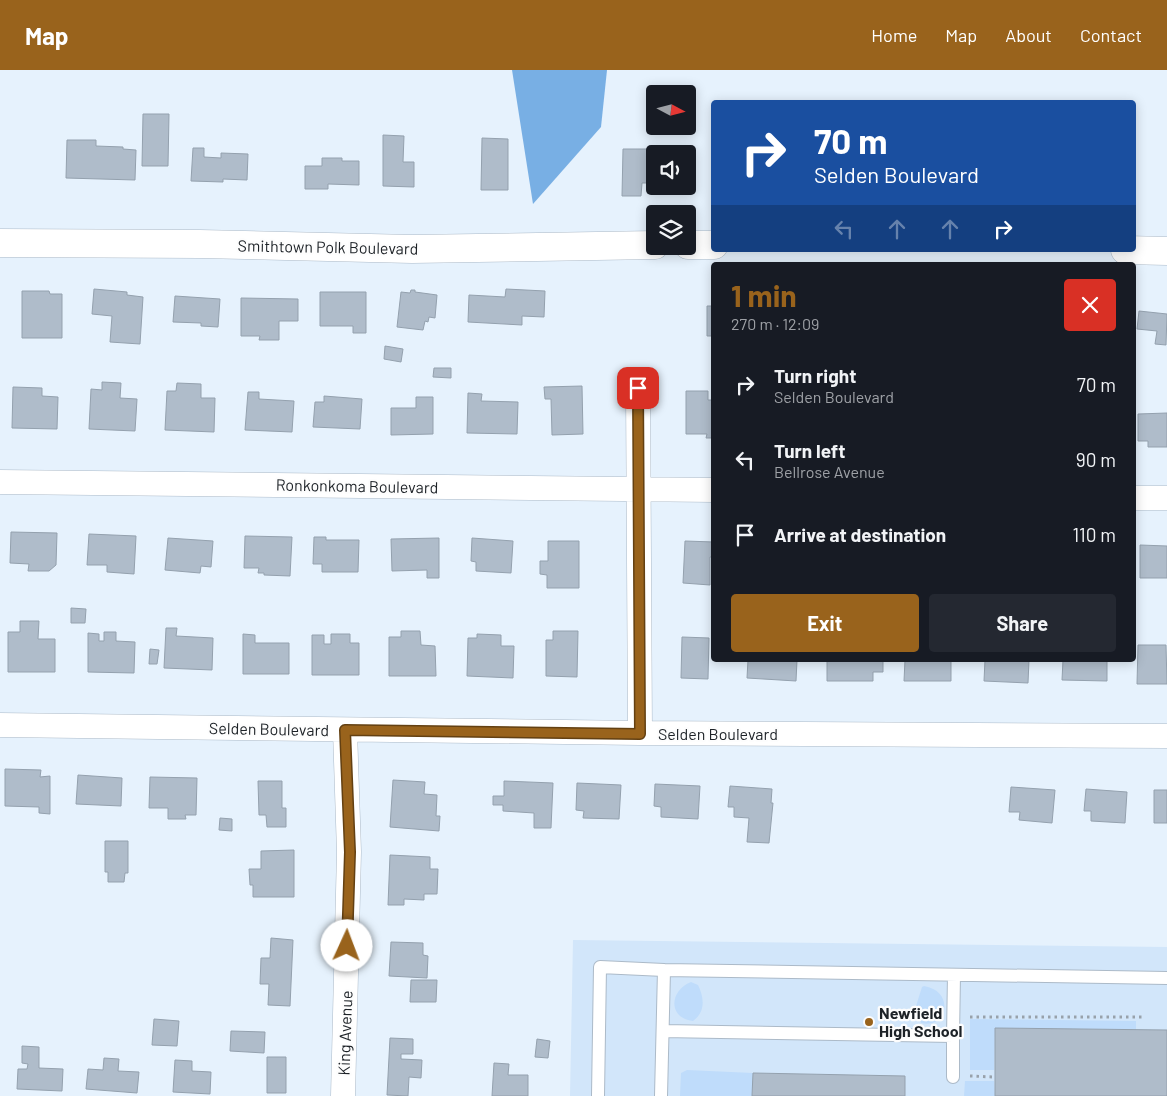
<!DOCTYPE html>
<html lang="en">
<head>
<meta charset="utf-8">
<style>
	:root { --surface:#171b24; --page:#242831; --text:#f1f3f6; --muted:#9ea1a6; --accent:#99631c }
	body { margin:0; font-family:Barlow,sans-serif; background:var(--page); color:var(--text); height:100vh; display:flex; flex-direction:column; font-size:19px; white-space:nowrap }
	* { box-sizing:border-box; margin:0 }
	p { font-size:16px; color:var(--muted) }
	.icon { flex:none; width:28px; height:28px; fill:none; stroke:currentColor; stroke-width:2; stroke-linecap:round; stroke-linejoin:round }
	.map { position:relative; flex:1; overflow:hidden }
	.drawer { position:absolute; left:711px; top:192px; width:425px; height:400px; display:flex; flex-direction:column; background:var(--surface); border-radius:5px; box-shadow:0 2px 12px #0003 }
	.drawer>* { flex:none }
	.hud { position:absolute; left:711px; top:30px; width:425px; height:152px; border-radius:5px; box-shadow:0 2px 12px #0003; background:#1a4fa0; color:#fff; overflow:hidden }
	.needle { width:32px; rotate:97deg }
	.fabs { position:absolute; left:646px; top:15px; display:grid; gap:10px }
	.fabs a { display:grid; place-items:center; width:50px; height:50px; border-radius:5px; background:var(--surface); box-shadow:0 2px 12px #0003; font-size:25px }
	.pin { position:absolute; display:grid; place-items:center; width:42px; height:42px; color:#fff; margin:-21px; border-radius:10px; box-shadow:0 2px 8px #0006 }
	.me { position:absolute; width:55px; margin:-28px; rotate:2deg; stroke-linejoin:round; filter:drop-shadow(0 0 4px #0008) }
	.turn { display:flex; align-items:center; gap:18px; height:105px; padding:0 20px; font-size:22px }
	.turn .icon { width:65px; height:65px; stroke-width:2.5 }
	.turn b { display:block; font-size:35px; line-height:42px }
	.lanes { display:flex; align-items:center; height:48px; padding:0 20px; background:#0003; justify-content:center; gap:25px; direction:ltr }
	.lanes .off { opacity:.35 }
	.round { display:grid; place-items:center; flex:none; width:52px; height:52px; border-radius:5px; background:var(--page) }
	.headline { display:flex; align-items:center; justify-content:space-between; height:85px; padding:0 20px }
	h1 { font-size:30px; font-weight:700; line-height:38px; color:var(--accent) }
	.primary-button { display:flex; gap:10px; margin-top:auto; padding:10px 20px }
	.primary-button a { flex:1; height:58px; border-radius:5px; background:var(--accent); color:#fff; font-size:20px; font-weight:700; line-height:58px; text-align:center }
	.primary-button a+a { background:var(--page); color:var(--text) }
	ul { padding:0; list-style:none }
	li { display:flex; align-items:center; gap:15px; height:75px; padding:0 20px }
	li div { flex:1 }
	li b { display:block; font-size:19px }
	li em { font-style:normal }
	header { display:flex; align-items:center; gap:30px; box-sizing:border-box; height:70px; padding:0 25px; background:var(--accent); color:#fff }
	header strong { font-size:24px }
	nav { display:flex; gap:28px; margin-inline-start:auto; font-size:18px }
	.map>svg:first-child { display:block }
</style>
</head>
<body>
<header>
<strong>Map</strong>
<nav><a>Home</a><a>Map</a><a>About</a><a>Contact</a></nav>
</header>
<div class="map">
<svg width="1167" height="1026" viewBox="0 0 1167 1026">
	<rect width="100%" height="100%" fill="#e6f2fd"/>
	<path fill="#d2e6fa" d="M573,870L1167,877V1026H570Z"/>
	<path fill="#bfdcfb" d="M691,912L698,915C704,927 706,942 693,951C668,948 669,921 691,912Z
		M924,916C955,921 948,959 921,953L916,936L922,917Z
		M970,949L1136,951V960L995,958L994,1000H970Z
		M687,1000L753,1003L752,1026H680L681,1003Z
		M965,1011H994L995,1026H964Z"/>
	<path fill="#78afe4" d="M512,0H607L601,57L533,134Z"/>
	<path fill="#afbcca" stroke="#94a1ae" d="M143,44H169L168,96H142Z
		M383,65L404,66L403,92H414V117L383,116Z
		M482,68L508,69V120H481Z
		M67,70H96V76L123,77V79L136,80L135,110L66,108Z
		M193,78H204V87L221,88V83L248,84L247,110L223,109V112L191,111Z
		M623,79H666V84H655V113H642L641,126H622Z
		M322,88H342V91H359V115L328,114V119H305V96H322Z
		M94,219L127,222V225L143,227L140,274L110,272L112,246L92,244Z
		M506,219L545,221L544,247L522,246V255L468,252L469,225L505,227Z
		M411,220H415V222L437,225L435,248L429,247L428,252L425,251L423,260L397,257L401,222L410,223Z
		M22,221H49L50,224H62V268H22Z
		M320,222H366V263H353V256H320Z
		M175,226L220,229L218,257L201,256V253L173,252Z
		M241,228L298,229V251H279V270H259L260,266H241Z
		M707,236H714V266H707Z
		M1139,241L1167,244L1166,275L1155,274L1157,261L1137,259Z
		M385,276L403,279L401,292L384,289Z
		M434,298H451V308L433,307Z
		M102,312L121,313L120,328L137,329L135,361L89,359L91,319L102,320Z
		M177,313L201,314V328H215L214,362L165,360L167,321H176Z
		M582,316L583,364L552,365L551,329H545L544,317Z
		M13,317L42,318V326L58,327L57,359L12,358Z
		M686,321H708V330H714V368H706L707,364H686Z
		M248,322H259V329L294,331L292,362L245,360Z
		M468,323L482,324L481,331L518,332L517,364L467,363Z
		M324,326L362,329L360,359L313,357L315,332H324Z
		M416,327H433V364L391,365V338H416Z
		M1167,343V377H1148V371H1138V344Z
		M11,462L57,463L56,495L49,501H28L29,494L10,493Z
		M89,464L136,466L134,504L107,502V495H87Z
		M245,466L292,467L290,506L264,505V503H258L259,498H244Z
		M314,467H326V470H359L358,502H322V494H313Z
		M168,468L213,471L211,497L201,496L200,503L165,500Z
		M439,468V508H427V500L392,501L391,469Z
		M472,468L513,471L511,503L476,501V492L471,491Z
		M548,471H579V518H547V505L540,504V491H548Z
		M685,471L714,472V487H710V515L683,513Z
		M1140,475L1167,476V508H1140Z
		M71,538L86,539L85,553H71Z
		M20,551H39L38,569H55V602H8V562H20Z
		M166,558H177L176,566L213,568L212,600L164,598Z
		M401,561H420L421,575L435,576L436,606H389V567H401Z
		M553,561H578L577,607L546,606V570H553Z
		M104,562H116V571L135,572L134,603L88,602V563L99,564V571H104Z
		M243,564L255,565V573H289V604H243Z
		M331,564H350V573H359V605H312V565H324V574H331Z
		M477,564L501,565V576H514L513,608L467,606L468,568H477Z
		M682,567L709,568L708,609L681,608Z
		M1138,575H1166L1167,614H1137Z
		M150,579L159,580L157,594H149Z
		M748,590H797L796,611L747,608Z
		M827,590H883V602H873V611H827Z
		M905,590H951V611H904Z
		M985,590H1029L1028,613L984,611Z
		M1063,590H1107V611L1062,610Z
		M5,699L41,700L40,707L50,706V744L39,743V737L5,736Z
		M78,705L122,708L121,736L76,734Z
		M150,707L197,708L196,745H185L186,749H168V738H149Z
		M393,710L425,712L424,724L437,725L436,746H440L439,761L390,757Z
		M258,711H282V738H286V757H267L266,745H259Z
		M504,711L553,713L551,758H534V743L503,741V735H493V726H504Z
		M577,713L621,715L619,749L583,748L584,741L576,740Z
		M655,714L700,716L698,749L661,747V737L654,736Z
		M730,716L772,719L771,733H773L769,773L747,772L749,748L734,747V737H728Z
		M1011,717L1055,720L1052,753L1019,750L1020,742H1009Z
		M1086,719L1127,722L1125,753L1091,751V741H1084Z
		M1154,720H1167V753H1154Z
		M220,748L232,749V761L219,760Z
		M105,771H128V803H125L124,812H108V802H105Z
		M294,780V827H253V815H250L249,799H261V781Z
		M390,785L430,787V799H438L437,824H424V830L404,829V835H388Z
		M271,868L293,870L290,936L268,935L269,914H260L261,888H270Z
		M391,872L423,873V885L428,886L427,908L389,906Z
		M411,910H437L436,932H410Z
		M154,949L179,951L177,976L152,975Z
		M995,958L1167,960V1026H995Z
		M231,961L265,962L264,983L230,981Z
		M390,968L413,969V984H401V989L422,990L421,1008L409,1007L408,1026L387,1025Z
		M537,969L550,971L548,988L535,987Z
		M22,976L39,977V998L63,999L62,1021L17,1019L18,999H27L28,994L22,993Z
		M267,987H286V1023H267Z
		M104,988L119,989L118,1001L139,1002L137,1023L86,1019L88,999L103,1000Z
		M175,990L192,991V1001L211,1002L210,1024L173,1022Z
		M494,993L509,994L508,1005H528V1026H492Z
		M753,1003L905,1006V1026H752Z"/>
	<g fill="none" stroke-linecap="round" stroke-linejoin="round">
		<g stroke="#acbac8" stroke-width="14">
			<path id="lane" d="M664,900L1167,908
				M663,961L953,966L954,905
				M953,1007V966
				M598,1026L600,897L664,900L661,1026"/>
		</g>
		<g stroke="#acbac8" stroke-width="25">
			<path id="street" d="M638,318L640,663
				M0,412L714,420
				M1134,428H1167
				M0,655L640,663L1167,666
				M343,1026L349,782L345,660"/>
		</g>
		<g stroke="#acbac8" stroke-width="29">
			<path id="secondary" d="M0,173L200,174L412,179L655,175
				M688,175H714
				M1125,180L1167,181"/>
		</g>
		<path stroke="#98a1aa" stroke-width="3" stroke-dasharray="2.5 4" stroke-linecap="butt" d="M970,947H1142
			M970,1006L994,1007"/>
		<use href="#lane" stroke="#fff" stroke-width="12"/>
		<use href="#street" stroke="#fff" stroke-width="24"/>
		<use href="#secondary" stroke="#fff" stroke-width="28"/>
	</g>
	<g fill="none" stroke-linecap="round" stroke-linejoin="round">
		<g stroke="#634012" stroke-width="12">
			<path id="route" d="M347,876L350,782L345,660L640,664L638,318"/>
		</g>
		<use href="#route" stroke="#99631c" stroke-width="9"/>
	</g>
	<circle fill="#99631c" stroke="#fdfdfd" stroke-width="2" cx="869" cy="952" r="5"/>
	<g text-anchor="middle" stroke-width="4.5" stroke-linejoin="round" paint-order="stroke">
		<g font-size="16" fill="#1d2227" stroke="#fdfdfd">
			<text transform="translate(328 177) rotate(1)" y="6">Smithtown Polk Boulevard</text>
			<text transform="translate(357 416) rotate(1)" y="6">Ronkonkoma Boulevard</text>
			<text transform="translate(269 659) rotate(1)" y="6">Selden Boulevard</text>
			<text x="718" y="670">Selden Boulevard</text>
			<text transform="translate(345 963) rotate(-88)" y="6">King Avenue</text>
		</g>
		<g font-size="16" font-weight="bold" fill="#1d2227" stroke="#fdfdfd" text-anchor="start">
			<text x="879" y="949">Newfield<tspan x="879" dy="18">High School</tspan></text>
		</g>
	</g>
</svg>
<div class="fabs">
<a><svg class="needle" viewBox="-14 -14 28 28"><path d="M0-13l5 13h-10z" fill="#e53935"/><path d="M0 13l5-13h-10z" fill="#9ea1a6"/></svg></a>
<a><svg class="icon" aria-label="sound" viewBox="0 0 24 24"><path d="M4 9h4l5-4v14l-5-4H4zM17 9q2 3 0 6"/></svg></a>
<a><svg class="icon" aria-label="layers" viewBox="0 0 24 24"><path d="M12 4l9 5-9 5-9-5zM3 14l9 5 9-5"/></svg></a>
</div>
<div class="pin" style="left:638px;top:318px;background:#d93025"><svg class="icon" aria-label="arrive" viewBox="0 0 24 24"><path d="M6 21V4h12l-3 4 3 4H6"/></svg></div>
<svg class="me" style="left:347px;top:876px" viewBox="-20 -20 40 40"><circle r="19" fill="#fff"/><path d="M0-13L10 11 0 6-10 11z" fill="#99631c"/></svg>
<div class="hud">
<div class="turn"><svg class="icon" aria-label="right" viewBox="0 0 24 24"><path d="M7 20v-9h11M14 6l5 5-5 5"/></svg><div><b>70 m</b>Selden Boulevard</div></div>
<div class="lanes"><svg class="icon off" aria-label="left" viewBox="0 0 24 24"><path d="M17 20v-9H6M10 6l-5 5 5 5"/></svg><svg class="icon off" aria-label="ahead" viewBox="0 0 24 24"><path d="M12 20V5M6 11l6-6 6 6"/></svg><svg class="icon off" aria-label="ahead" viewBox="0 0 24 24"><path d="M12 20V5M6 11l6-6 6 6"/></svg><svg class="icon" aria-label="right" viewBox="0 0 24 24"><path d="M7 20v-9h11M14 6l5 5-5 5"/></svg></div>
</div>
<section class="drawer">
<div class="headline"><div><h1>1 min</h1><p>270 m · 12:09</p></div><a class="round" style="background:#d93025;color:#fff"><svg class="icon" aria-label="close" viewBox="0 0 24 24"><path d="M6 6l12 12M18 6L6 18"/></svg></a></div>
<ul>
<li><svg class="icon" aria-label="right" viewBox="0 0 24 24"><path d="M7 20v-9h11M14 6l5 5-5 5"/></svg><div><b>Turn right</b><p>Selden Boulevard</p></div><em>70 m</em></li>
<li><svg class="icon" aria-label="left" viewBox="0 0 24 24"><path d="M17 20v-9H6M10 6l-5 5 5 5"/></svg><div><b>Turn left</b><p>Bellrose Avenue</p></div><em>90 m</em></li>
<li><svg class="icon" aria-label="arrive" viewBox="0 0 24 24"><path d="M6 21V4h12l-3 4 3 4H6"/></svg><div><b>Arrive at destination</b></div><em>110 m</em></li>
</ul>
<div class="primary-button"><a>Exit</a><a>Share</a></div>
</section>
</div>
</body>
</html>
